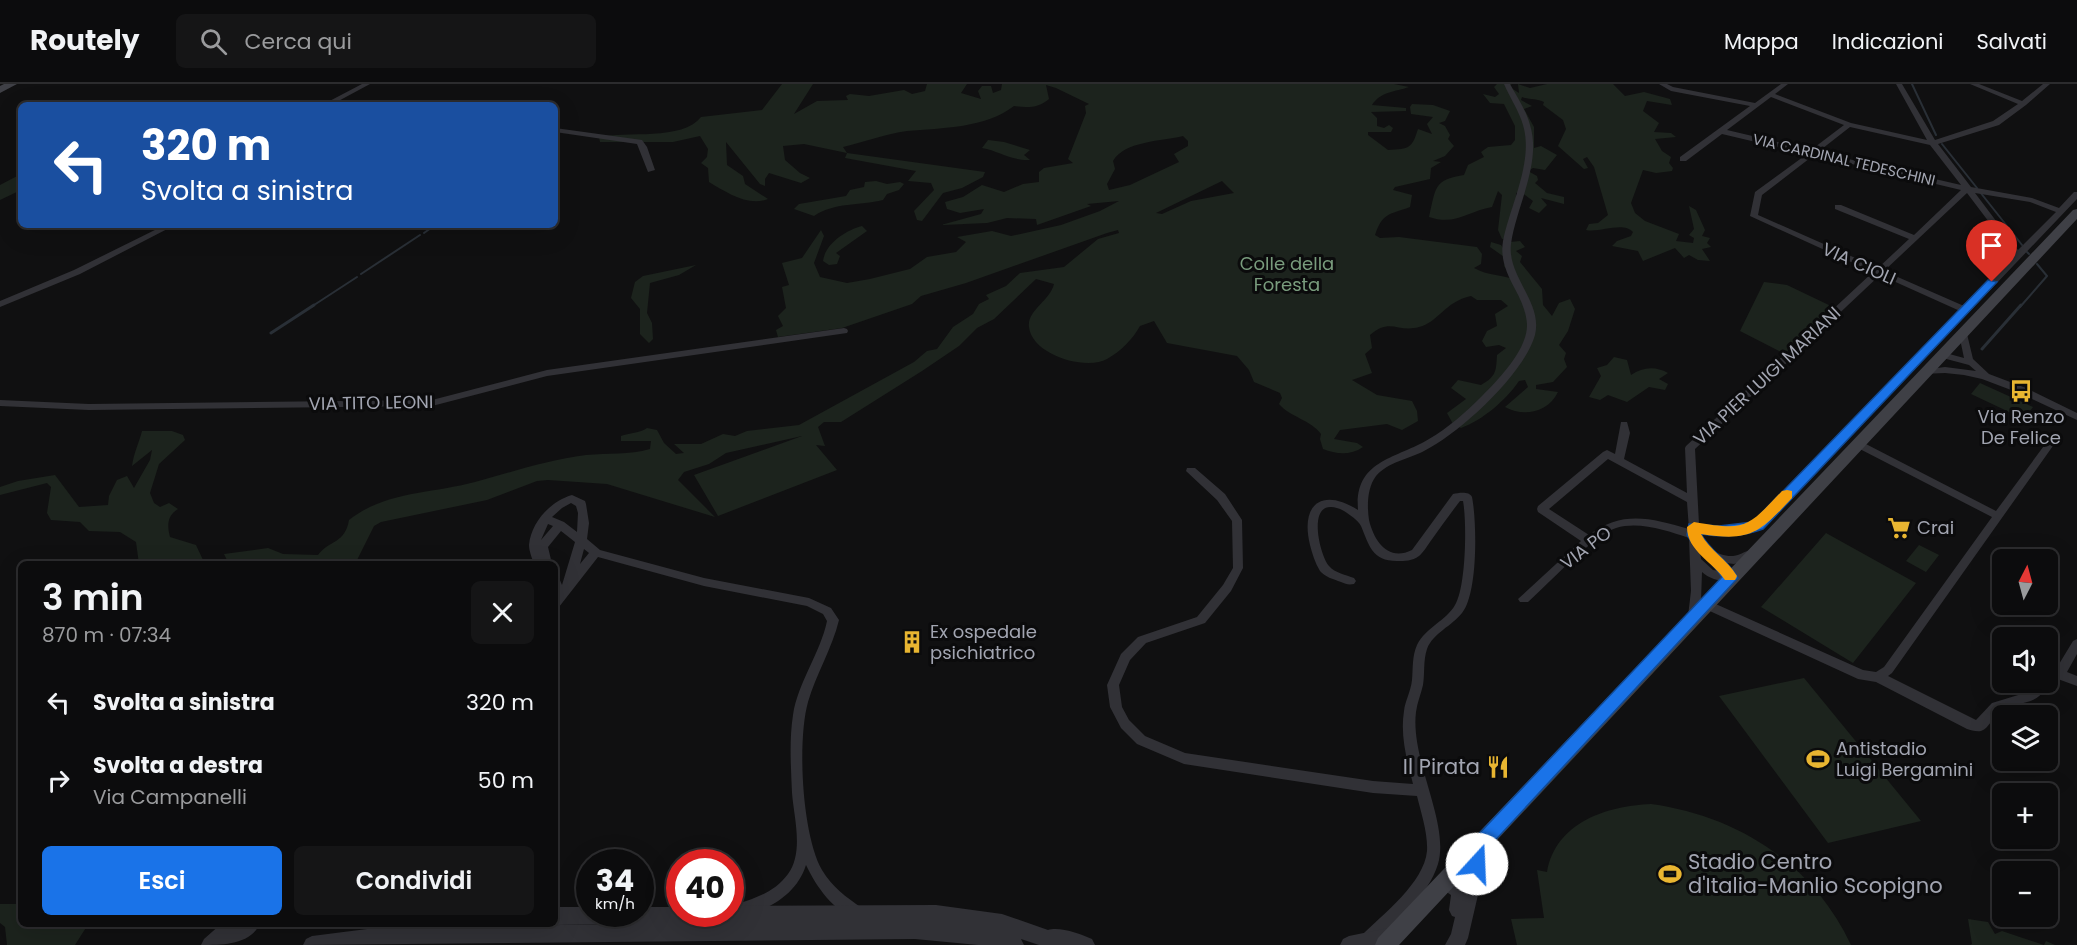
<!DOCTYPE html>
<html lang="it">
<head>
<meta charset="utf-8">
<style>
	:root { --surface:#0c0c0d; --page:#151516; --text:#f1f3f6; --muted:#9a9b9d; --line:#2c2c2e; --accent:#1a73e8 }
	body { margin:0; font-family:Poppins,sans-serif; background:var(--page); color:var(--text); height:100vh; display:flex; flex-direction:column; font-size:22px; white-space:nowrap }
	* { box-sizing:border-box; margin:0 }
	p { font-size:20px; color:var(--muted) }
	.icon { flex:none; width:33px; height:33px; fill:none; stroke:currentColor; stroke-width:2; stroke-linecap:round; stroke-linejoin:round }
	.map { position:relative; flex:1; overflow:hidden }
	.side { position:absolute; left:18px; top:477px; width:540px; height:366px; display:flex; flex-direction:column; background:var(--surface); border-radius:9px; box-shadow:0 6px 24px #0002,0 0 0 2px var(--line) }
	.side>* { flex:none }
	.hud { position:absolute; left:18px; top:18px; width:540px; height:126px; border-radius:9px; box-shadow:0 6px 24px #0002,0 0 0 2px var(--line); background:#1a4fa0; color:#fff; overflow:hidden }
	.needle { width:39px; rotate:6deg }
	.controls { position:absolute; left:1992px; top:465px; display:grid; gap:12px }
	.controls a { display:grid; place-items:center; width:66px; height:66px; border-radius:9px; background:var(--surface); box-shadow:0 6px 24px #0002,0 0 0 2px var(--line); font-size:30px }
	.speed { position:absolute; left:576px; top:765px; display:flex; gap:12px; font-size:30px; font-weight:700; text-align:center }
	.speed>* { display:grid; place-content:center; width:78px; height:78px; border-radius:50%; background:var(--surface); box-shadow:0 6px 24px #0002,0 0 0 2px var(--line); line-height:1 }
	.speed small { font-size:15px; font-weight:400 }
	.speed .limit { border:9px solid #d22; background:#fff; color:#111 }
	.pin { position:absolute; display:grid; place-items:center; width:51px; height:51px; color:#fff; margin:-62px -26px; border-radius:50% 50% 50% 0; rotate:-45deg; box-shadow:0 0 6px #0007 }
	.pin .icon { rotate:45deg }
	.me { position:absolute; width:66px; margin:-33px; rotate:20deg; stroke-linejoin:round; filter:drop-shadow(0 0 4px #0008) }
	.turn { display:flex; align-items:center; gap:21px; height:126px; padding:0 24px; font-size:27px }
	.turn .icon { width:78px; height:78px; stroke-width:2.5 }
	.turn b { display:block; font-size:42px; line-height:51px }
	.round { display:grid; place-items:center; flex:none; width:63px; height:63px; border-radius:9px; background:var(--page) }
	.headline { display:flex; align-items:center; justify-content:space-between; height:102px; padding:0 24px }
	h1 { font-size:36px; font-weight:600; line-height:45px }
	.cta { display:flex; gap:12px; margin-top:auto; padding:12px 24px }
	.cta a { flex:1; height:69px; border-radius:9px; background:var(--accent); color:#fff; font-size:24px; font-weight:600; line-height:69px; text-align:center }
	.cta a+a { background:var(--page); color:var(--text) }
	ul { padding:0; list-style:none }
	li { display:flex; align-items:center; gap:18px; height:78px; padding:0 24px }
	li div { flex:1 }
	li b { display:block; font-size:22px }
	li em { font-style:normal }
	header { display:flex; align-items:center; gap:36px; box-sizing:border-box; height:84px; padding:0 30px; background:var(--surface); border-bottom:2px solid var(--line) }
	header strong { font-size:28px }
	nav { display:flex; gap:33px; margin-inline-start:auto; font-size:21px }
	.search { width:420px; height:54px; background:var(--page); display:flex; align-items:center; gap:15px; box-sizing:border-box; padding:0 21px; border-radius:9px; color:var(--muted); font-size:22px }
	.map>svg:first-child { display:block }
</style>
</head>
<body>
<header>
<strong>Routely</strong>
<div class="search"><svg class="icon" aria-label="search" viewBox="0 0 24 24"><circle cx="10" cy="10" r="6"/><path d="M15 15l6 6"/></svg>Cerca qui</div>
<nav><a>Mappa</a><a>Indicazioni</a><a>Salvati</a></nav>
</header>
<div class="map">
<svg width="2077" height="861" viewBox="0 0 2077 861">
	<rect width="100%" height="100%" fill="#101011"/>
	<path fill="#1c231d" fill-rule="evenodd" d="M782,0H813L794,30L817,17L848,16L846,12L850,10L869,12L904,6L912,10L925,7L927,0H967L961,9L981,15L978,7L982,2H991L993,9L1001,6L1002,0H1394L1409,3C1395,8 1381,7 1372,21L1406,24V27L1371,28L1377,34V42L1384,44L1389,41L1393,44L1391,48H1368V51L1388,66C1410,65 1412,64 1418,45L1432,50L1427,40L1433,33L1411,30L1410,23L1412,20L1433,21L1450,27L1445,37L1439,39L1445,42L1450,51L1448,55L1454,62L1445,72L1433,77L1441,78L1431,84L1430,95L1395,103L1393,106L1412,111L1410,123C1389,131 1383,128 1375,151L1380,154L1399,153L1477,163L1482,170L1481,180L1474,184C1488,192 1501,190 1515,196L1504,182L1507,175L1490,163L1491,158L1501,161L1503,164L1510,158L1520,157L1525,163L1516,167L1522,172L1520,178L1542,205L1543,221L1552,232L1559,219L1570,215L1575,225L1568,247L1559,261L1566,269L1564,275L1567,283L1553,298L1536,301V305L1558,308C1548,329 1523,333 1505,323L1528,303L1525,296L1519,297C1506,316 1483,336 1461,344L1453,340L1447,329L1466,315L1451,304L1458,296L1481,301C1497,292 1496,286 1497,271L1506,264L1499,261L1486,263L1482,257L1487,247L1497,242L1495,230L1508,222L1501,216H1477L1471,212C1444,218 1439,238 1419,243C1398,249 1390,233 1370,251L1372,264L1365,270L1372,289L1352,296L1377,311L1412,317L1417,327L1418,337L1402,346L1387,340L1340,346L1334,355L1357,359L1363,363C1350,372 1336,370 1323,365L1320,355L1321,350C1311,336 1290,333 1279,320L1282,314L1280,309L1254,298L1249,286L1237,272L1167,259L1154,237L1140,242C1133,255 1120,268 1107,275C1086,287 1032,271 1029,243C1027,226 1050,217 1054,200L1036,195L994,235L977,244L959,262L922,287L841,338H824L818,343L825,362L816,361L837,386L718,432L694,391L802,352L726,369L709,380L684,388L678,396L715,433L607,400L548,396L537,397L487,416L381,438L374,442L355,480H311L283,476L228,478L224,470L268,464L283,470L318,471C329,456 345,460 349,436C386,407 430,410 475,398C512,388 547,376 586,371C608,369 629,371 650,365L651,357H621V352C629,349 640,349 647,344L657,346L664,359L676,370L684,369L674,360H701L723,350L735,352L747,347L799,341L914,278L927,267L937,265L953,243L973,230L979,220L989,215L986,211L1006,202L1020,189L1064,183L1098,155L1119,149L1118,146L1107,149L966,199L921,212L912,220L842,244L778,253L776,246L783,242L778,232L786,224L782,203L789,201L782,179L802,174L821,146L824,152L814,179L820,193L847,199L870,195L910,185L927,173L956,168L966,158L957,153L992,147L1011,152L1061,141L1100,127L1119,117L1087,120L1091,122L1037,141L1036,135L1007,134L987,139L941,141L981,130L984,125L960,129L947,125L945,118L963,113L982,101L1004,108L1023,100L1039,98V88L1044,84L1073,79L1068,75L1086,29L1085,22L1089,20L1056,4L1046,1L1049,15C1039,24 1027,24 1014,22C986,44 942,44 907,47C886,50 864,58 843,63L847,69L804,60L783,62L785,76L800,89L810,94L801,99L769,89L765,95V102L760,100L726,58L727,81L743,92L745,100L768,115C748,123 726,108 709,98L708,84L701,79L707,73L708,65L700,52L673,58H600L599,53C625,47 683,57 701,33L762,26ZM1183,52L1188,57V62L1174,70L1179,78L1130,101L1109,106L1107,100L1115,85L1113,77C1124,57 1163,57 1183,52ZM1222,97L1234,109L1191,117L1162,130L1156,129Z
		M1497,0H1512L1508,2L1519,9L1518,0L1530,4L1547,0H1613L1625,12L1644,8L1670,15L1672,21L1647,17L1643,27L1659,39L1654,48L1671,49L1676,53L1655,55L1662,67L1671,73L1669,79L1673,84L1672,87L1656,89L1643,86L1631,119L1635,129L1645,137L1679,150L1676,157L1693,159L1694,154L1689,151L1694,145L1689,122L1696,126L1705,146L1702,152L1710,154L1707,159L1711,163L1702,165L1710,177L1698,176L1689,171L1684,174L1675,164L1643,177L1638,167L1612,162L1617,157L1631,152L1633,148C1623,137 1600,149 1586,146L1589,140L1598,139L1608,131L1594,83L1587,73L1583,75L1588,84L1584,85L1558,62L1566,45L1563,36L1543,21L1544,18C1537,14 1530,16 1522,13L1521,16L1532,22L1524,25L1534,43V64L1541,62L1557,71L1545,86L1533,84L1528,87L1537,92L1538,96L1535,99L1547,109L1564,113V120L1541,114L1547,121L1539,129L1529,124L1533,117L1521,108L1516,109V116L1521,119L1513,122L1508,154L1502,155L1498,146L1502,111L1498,107L1492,123C1468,127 1456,142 1429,133C1436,104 1433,96 1464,91L1468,81L1484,73L1481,68L1488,63L1511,61L1515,56V42L1504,20L1490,19L1483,10L1495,13L1499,10L1494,3Z
		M988,56L1004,58L1030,66L1024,71L1030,76C1012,77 999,67 982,64Z
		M847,69L985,88L983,93L962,104L943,109L922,137L917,136L914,127L934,106L931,99L908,97L916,87L845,74Z
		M21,90V106L0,116V101Z
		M876,97L887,100L900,98L904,100L899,106L887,110L883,116C859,122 835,118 814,132L794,125L799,120L846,112L850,106L864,103L865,98Z
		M862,142L867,147L836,169L840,172L837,180L829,181L823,177C825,160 846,146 862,142Z
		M696,181L679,191L650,199L647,229L652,239L653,255L649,259L640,250V225L631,214L635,198L643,192Z
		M1764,198L1787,201L1833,223L1785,270L1740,247Z
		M1614,273L1627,276L1631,291C1643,283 1655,282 1668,289L1659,295L1668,300L1665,306L1649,303L1627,318L1608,311L1600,316L1589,313L1601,292L1597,284L1607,281Z
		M1980,299L2033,323L2024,335L1971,310Z
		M142,347H172L183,351L185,356L159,380L150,409L154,419L160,423L169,419L178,425C167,432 167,441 170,453L196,461L203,476L208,480H139L136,458L120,448L89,447L80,438L51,436L47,429L51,403L47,399L0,411V403L18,397L55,391L79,423L108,421L109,412L117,396L127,392L134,404L150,376L152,366L132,382C134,368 139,359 142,347Z
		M1826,449L1916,499L1853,579L1761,523Z
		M1919,461L1939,471L1926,488L1906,477Z
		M1804,594L1921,737L1828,759L1719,612Z
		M1651,720C1738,732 1813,780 1851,861H1517L1511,835L1544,834L1537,786L1547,788C1556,738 1607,722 1651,720Z
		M0,820H21V840H87V842L75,861H7L5,843L0,839Z
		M1968,835L1988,838L1995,850L2002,847L2044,861L2046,857L2055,861H1970L1972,860Z"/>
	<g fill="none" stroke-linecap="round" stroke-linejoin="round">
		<path stroke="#292f36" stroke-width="2" d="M1912,0L1936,51
			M1942,60L1977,104
			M1980,108L2022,161
			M424,149L435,141
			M2027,168L2029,170
			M361,190L420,151
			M311,223L357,193
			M2020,223L2047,192L2037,180"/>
		<path stroke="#292f36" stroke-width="3" d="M271,249L314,221
			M1982,265L2021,221"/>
		<path fill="#313136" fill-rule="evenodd" d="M362,0H370L331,21H322Z
			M1504,0H1510C1517,13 1526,26 1530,41C1542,79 1516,123 1511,160C1507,193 1543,218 1535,251C1524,290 1460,349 1424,367C1409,375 1388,378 1376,392C1367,404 1367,422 1369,436C1374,457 1388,478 1412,466L1453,410C1459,409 1469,407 1472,413C1477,438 1478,510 1462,529C1452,542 1433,549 1427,565C1423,577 1425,589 1423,601C1421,610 1417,619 1416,628C1410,676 1450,739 1438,780C1428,813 1395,837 1372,861H1362L1360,856L1362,851C1383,830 1424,799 1427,767C1428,749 1421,729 1417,712L1373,709L1184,680L1137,660L1121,644L1110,623L1107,601L1121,570L1138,553L1197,533L1223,501L1233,484L1232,437L1217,416L1186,387L1187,384H1195L1225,410L1242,436L1243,484L1231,507L1205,539L1146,559L1130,576L1119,601L1122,623L1129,636L1145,652L1185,669L1373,697L1413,700C1407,676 1400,652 1404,627C1405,617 1411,607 1412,596C1413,584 1412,572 1417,561C1426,543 1446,537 1455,521C1466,504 1467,438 1463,417H1460C1450,430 1440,444 1430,458C1427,462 1423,469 1419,472C1412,477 1405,477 1397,477C1372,477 1369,461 1361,442C1358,436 1350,431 1344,427C1340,425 1336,423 1331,423C1308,422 1320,472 1329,482C1335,489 1346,491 1354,494L1356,497L1354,500C1348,501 1346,500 1341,498C1333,495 1325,493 1320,487C1315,479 1312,469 1310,461C1300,420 1322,403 1358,426C1354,376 1396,375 1429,355C1448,344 1466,328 1482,312C1499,295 1528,265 1527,240C1526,227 1521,216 1515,205C1507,190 1500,175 1503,157C1510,122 1534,77 1523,41C1519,27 1510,14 1504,0Z
			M1659,0H1667L1673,3L1755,19L1781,0H1788L1775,10L1851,39L1927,56L1896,0H1902L1935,56L1993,37L2018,20L1970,0H1979L2022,17L2043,0H2050L2026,21L1999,41L1938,60L1971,103L2032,114L2059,124L2074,108H2077V115L1762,445L1734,450L1699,448C1702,462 1719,473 1733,472C1742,471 1748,464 1757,466L1758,469L1757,472L1734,480L1726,479L1736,494L1734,497C1724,499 1709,495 1702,488L1701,517H1709L1863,586L1876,588L1884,583L1992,433L1854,362L1853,360L1854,358H1862L1996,427L2049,355H2055L2057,357L2055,359L1892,589L1888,592L1976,636L1992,619L2028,608L2036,598H2048V594L2050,598C2036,624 2023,615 2002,626C1993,631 1990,644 1981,647C1976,648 1971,646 1967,645L1876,598L1858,595L1701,523L1698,535L1694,537L1690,535L1688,532L1691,507L1689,454C1667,447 1640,437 1616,444C1594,451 1547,501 1528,518H1520L1518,515L1581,457L1538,428L1537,425L1538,422L1603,368L1607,366L1615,370L1621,338H1627L1630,349L1624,375L1687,409L1685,364L1686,362L1873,188L1750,132L1755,108L1807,70L1722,50L1686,77H1680V73L1750,22L1671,7ZM1771,13L1844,41L1811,66L1727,46ZM1850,43L1930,61L1961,101L1818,68ZM1814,71L1961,106L1914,151L1841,121H1835V125L1909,155L1878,184L1758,131L1762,111ZM1967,109L2014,171L1964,222L1884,187ZM1975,109L2030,118L2056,128L2018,166ZM1880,191L1960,227L1754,439L1726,443L1699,440L1695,365ZM1608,375L1687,418L1689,445C1651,434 1622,426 1589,451L1549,425ZM1700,468L1719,487L1713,486L1701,475Z
			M555,44L642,56L647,63L655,86L648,88L637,60L555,48Z
			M165,141H175L80,190L0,223V217L74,186Z
			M844,244L847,245L848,247L847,249L547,292L432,322L89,326L0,322V316L89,320L432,316L547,286Z
			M1963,247L1967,250L1973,275L1989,290L2026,304L2077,329V336L2019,309L1982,295L1964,291L1945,289L1922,290L1920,288L1922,286L1945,283L1976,287L1969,281L1939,273L1937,271L1942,268L1964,274L1959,250Z
			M572,411L585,417L586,420L589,439L587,455L600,466L704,494L809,514L831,524L839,536C832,565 816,590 808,618C797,657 802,751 822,786C832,803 846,813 862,824L864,829L862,834L857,836C833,826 817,804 806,781C797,810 770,825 743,832L738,830L736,825L738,820C757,813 775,808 788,790C804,768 794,734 792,709C791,684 789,657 793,631C798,598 820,570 827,537L823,530L807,522L704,502L598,473L559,523L555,524V493L559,494L562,501L575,458L561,447L548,463L552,480H534C532,474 529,467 529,461C531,438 551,417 572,411ZM571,419L576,422L578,429L577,448L564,438L552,433L562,424ZM548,440L553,442L541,456ZM584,465L589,469L580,480Z
			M2077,555V570L2067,588L2077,592V602L2055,594L2053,590L2073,557Z"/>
		<path fill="#313136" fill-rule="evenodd" d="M1481,751L1487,753L1490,759L1468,854L1465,861H1445L1451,850L1455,833L1452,832L1449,826L1451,811L1439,803L1436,797L1439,791L1445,789L1463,799L1472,759L1475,753Z
			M936,821L1002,830L1048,846C1059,842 1081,850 1092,855L1095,861H1039L1021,855L1024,861H978L915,855L303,861L306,855L312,852L383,843L458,842L457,840H481L484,842L636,840L555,841L553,840H555V823H590V830H640V823H680V830H730V822Z
			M221,840H260C249,861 224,861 201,861L204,855Z
			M1393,843L1399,846L1402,852L1399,858L1393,861H1340L1343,855L1349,852Z"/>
		<path fill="#3f4046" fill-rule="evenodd" d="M4,0H17L0,9V2Z
			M2077,125V135L1399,861H1375L1378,854L2073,126Z"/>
	</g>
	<path fill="#1a73e8" stroke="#114b97" stroke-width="1.5" d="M1988,196L1997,198L1763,445C1741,453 1723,453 1701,450C1710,467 1728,476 1738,494L1735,497L1489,763L1483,786L1477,788L1471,786L1468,780L1475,754L1722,493C1712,477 1697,469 1687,451L1689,440L1719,442L1753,438Z"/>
	<path fill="#f59e0b" d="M1787,406L1792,407V414C1759,449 1751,458 1701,450C1710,467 1727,475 1737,492L1735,496H1725C1713,478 1687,467 1687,443L1694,438C1746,447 1747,444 1782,407Z"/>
	<defs>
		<g id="bus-bare" transform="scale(1.8)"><path d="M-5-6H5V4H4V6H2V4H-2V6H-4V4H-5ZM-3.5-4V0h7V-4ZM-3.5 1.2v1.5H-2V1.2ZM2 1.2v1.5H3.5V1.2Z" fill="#e8b531" stroke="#0b0b0c" stroke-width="2.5" paint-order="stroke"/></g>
		<g id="supermarket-bare" transform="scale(1.8)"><path d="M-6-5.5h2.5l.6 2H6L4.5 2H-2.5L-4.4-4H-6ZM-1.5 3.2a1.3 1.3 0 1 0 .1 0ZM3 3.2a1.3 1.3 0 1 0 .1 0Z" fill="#e8b531" stroke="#0b0b0c" stroke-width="2.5" paint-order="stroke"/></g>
		<g id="building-bare" transform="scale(1.8)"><path d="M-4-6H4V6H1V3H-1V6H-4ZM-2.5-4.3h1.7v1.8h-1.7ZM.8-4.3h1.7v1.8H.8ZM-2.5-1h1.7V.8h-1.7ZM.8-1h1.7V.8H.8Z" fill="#e8b531" stroke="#0b0b0c" stroke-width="2.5" paint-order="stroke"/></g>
		<g id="stadium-bare" transform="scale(1.8)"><path d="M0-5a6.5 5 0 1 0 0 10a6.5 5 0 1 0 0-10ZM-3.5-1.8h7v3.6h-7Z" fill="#e8b531" stroke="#0b0b0c" stroke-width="2.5" paint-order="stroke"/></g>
		<g id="restaurant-bare" transform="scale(1.8)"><path d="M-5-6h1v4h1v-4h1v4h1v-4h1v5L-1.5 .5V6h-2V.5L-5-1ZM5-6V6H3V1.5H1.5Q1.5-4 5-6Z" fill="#e8b531" stroke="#0b0b0c" stroke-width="2.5" paint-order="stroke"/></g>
	</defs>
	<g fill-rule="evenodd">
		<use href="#bus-bare" x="2021" y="307"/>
		<use href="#supermarket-bare" x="1899" y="444"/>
		<use href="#building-bare" x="912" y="558"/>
		<use href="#stadium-bare" x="1818" y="675"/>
		<use href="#restaurant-bare" x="1498" y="683"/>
		<use href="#stadium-bare" x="1670" y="790"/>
	</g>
	<g text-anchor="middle" stroke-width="6" stroke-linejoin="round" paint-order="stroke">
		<g font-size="15" fill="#a2a5b1" stroke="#0b0b0c">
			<text transform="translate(1844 76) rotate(13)" y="5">VIA CARDINAL TEDESCHINI</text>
		</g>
		<g font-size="18" fill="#799c7d" stroke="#0b0b0c">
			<text x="1287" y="186">Colle della<tspan x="1287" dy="21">Foresta</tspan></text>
		</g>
		<g font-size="18" fill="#a2a5b1" stroke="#0b0b0c">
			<text transform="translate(1859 180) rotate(24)" y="6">VIA CIOLI</text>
			<text transform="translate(1767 292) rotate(-43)" y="6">VIA PIER LUIGI MARIANI</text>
			<text transform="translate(371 319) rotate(-1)" y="6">VIA TITO LEONI</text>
			<text transform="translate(1586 464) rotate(-37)" y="6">VIA PO</text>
		</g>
		<g font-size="18" fill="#a2a5b1" stroke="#0b0b0c" text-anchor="start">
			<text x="2021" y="339" text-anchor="middle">Via Renzo<tspan x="2021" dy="21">De Felice</tspan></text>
			<text x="1917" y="450">Crai</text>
			<text x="930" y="554">Ex ospedale<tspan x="930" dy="21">psichiatrico</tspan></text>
			<text x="1836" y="671">Antistadio<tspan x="1836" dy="21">Luigi Bergamini</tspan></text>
		</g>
		<g font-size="21" fill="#a2a5b1" stroke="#0b0b0c" text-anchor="end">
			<text x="1480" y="690">Il Pirata</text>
			<text x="1688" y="785" text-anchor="start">Stadio Centro<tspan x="1688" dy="24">d'Italia-Manlio Scopigno</tspan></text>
		</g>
	</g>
</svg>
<div class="controls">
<a><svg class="needle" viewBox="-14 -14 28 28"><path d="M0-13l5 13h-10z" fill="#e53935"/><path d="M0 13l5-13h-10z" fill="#9a9b9d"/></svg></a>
<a><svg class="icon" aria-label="sound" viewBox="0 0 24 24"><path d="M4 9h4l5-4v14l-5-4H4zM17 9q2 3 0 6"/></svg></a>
<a><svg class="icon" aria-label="layers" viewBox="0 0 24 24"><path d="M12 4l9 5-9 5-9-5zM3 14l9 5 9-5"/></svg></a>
<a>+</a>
<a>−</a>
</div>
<div class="speed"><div>34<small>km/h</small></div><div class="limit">40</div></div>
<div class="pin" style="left:1992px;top:198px;background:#d93025"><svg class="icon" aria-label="arrive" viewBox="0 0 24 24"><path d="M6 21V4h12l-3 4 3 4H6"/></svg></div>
<svg class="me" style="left:1477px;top:780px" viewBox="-20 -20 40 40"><circle r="19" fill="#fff"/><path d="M0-13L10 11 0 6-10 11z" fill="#1a73e8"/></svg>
<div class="hud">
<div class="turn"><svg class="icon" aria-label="left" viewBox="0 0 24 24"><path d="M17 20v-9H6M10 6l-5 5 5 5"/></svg><div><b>320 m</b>Svolta a sinistra</div></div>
</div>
<section class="side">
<div class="headline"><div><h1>3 min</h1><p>870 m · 07:34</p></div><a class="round"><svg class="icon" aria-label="close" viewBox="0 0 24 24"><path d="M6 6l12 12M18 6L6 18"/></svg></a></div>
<ul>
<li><svg class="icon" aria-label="left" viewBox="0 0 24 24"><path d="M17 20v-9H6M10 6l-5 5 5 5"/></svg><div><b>Svolta a sinistra</b></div><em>320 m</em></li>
<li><svg class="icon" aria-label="right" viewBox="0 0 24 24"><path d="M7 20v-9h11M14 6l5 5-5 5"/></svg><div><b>Svolta a destra</b><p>Via Campanelli</p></div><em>50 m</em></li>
</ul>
<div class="cta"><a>Esci</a><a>Condividi</a></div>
</section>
</div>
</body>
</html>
